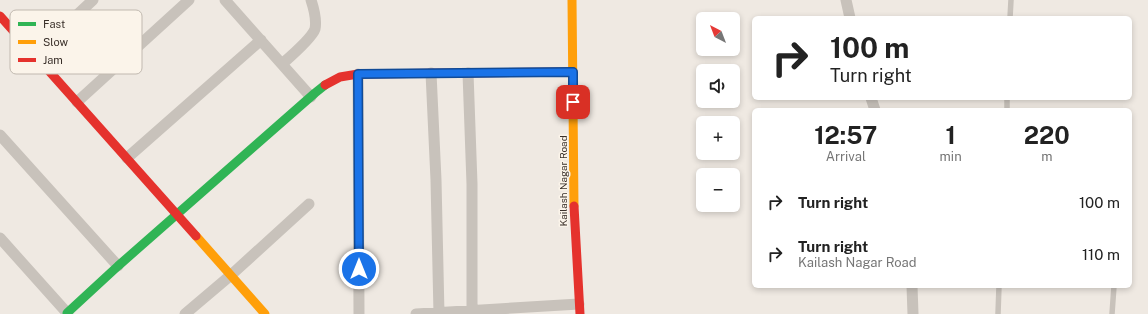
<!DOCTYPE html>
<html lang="en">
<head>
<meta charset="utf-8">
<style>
	:root { --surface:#fff; --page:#f2f2f2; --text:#222; --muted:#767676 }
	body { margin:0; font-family:"Public Sans",sans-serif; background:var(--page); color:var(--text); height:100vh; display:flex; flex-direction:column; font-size:15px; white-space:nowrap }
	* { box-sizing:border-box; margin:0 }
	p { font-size:13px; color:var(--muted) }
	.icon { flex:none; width:22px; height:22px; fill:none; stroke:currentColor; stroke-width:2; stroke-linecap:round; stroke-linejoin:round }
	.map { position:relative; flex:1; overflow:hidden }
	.details { position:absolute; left:752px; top:108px; width:380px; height:180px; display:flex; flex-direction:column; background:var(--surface); border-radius:6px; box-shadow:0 2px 6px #0003 }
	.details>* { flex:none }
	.banner { position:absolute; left:752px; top:16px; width:380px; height:84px; border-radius:6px; box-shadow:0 2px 6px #0003; background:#fff; color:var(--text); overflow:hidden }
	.needle { width:26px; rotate:318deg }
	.buttons { position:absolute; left:696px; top:12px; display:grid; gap:8px }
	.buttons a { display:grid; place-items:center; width:44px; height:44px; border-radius:6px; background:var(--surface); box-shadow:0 2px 6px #0003; font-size:20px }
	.pin { position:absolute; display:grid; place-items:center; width:34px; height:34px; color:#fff; margin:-17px; border-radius:8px; box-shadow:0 2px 6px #0006 }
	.me { position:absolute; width:44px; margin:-22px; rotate:0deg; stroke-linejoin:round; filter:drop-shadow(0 0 3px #0008) }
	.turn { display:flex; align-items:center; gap:14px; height:84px; padding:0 12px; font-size:18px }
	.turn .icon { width:52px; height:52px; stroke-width:2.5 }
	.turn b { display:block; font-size:28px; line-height:34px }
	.eta { display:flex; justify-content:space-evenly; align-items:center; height:68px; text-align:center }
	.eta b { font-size:24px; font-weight:700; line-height:28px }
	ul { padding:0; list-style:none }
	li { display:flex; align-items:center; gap:12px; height:52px; padding:0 12px }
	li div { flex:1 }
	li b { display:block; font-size:15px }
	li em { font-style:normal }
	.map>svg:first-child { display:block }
</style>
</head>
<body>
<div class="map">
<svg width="1148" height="314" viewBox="0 0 1148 314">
	<rect width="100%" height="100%" fill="#efe9e2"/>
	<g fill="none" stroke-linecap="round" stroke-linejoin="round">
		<path stroke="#c8c2bb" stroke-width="5.5" d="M1010,18L1011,0
			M1007,110V98
			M998,314L999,286
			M1112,314L1114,286"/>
		<path stroke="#c8c2bb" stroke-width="11" d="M225,0L311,97
			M846,0L850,18
			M35,54L93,0
			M282,64C290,57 312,38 315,29C317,19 314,9 311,0
			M431,73L436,180L439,314
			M468,73L472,184V314
			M358,74L359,314
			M871,98L875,110
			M77,102L189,0
			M0,135L118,266
			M127,158L261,40
			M0,238L68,314
			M912,286L913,314
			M185,314L231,275L309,204
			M416,314L579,304"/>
		<path stroke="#30b455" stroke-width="9" d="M67,313L118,266L315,93L325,85"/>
		<path stroke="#ff9f0a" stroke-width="9" d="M572,0L574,206
			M196,236L265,314"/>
		<path stroke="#e5322d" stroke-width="9" d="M0,16L196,236
			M325,85L340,77L358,74L573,72
			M574,206L580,314"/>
	</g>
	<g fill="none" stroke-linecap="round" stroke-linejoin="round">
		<g stroke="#114b97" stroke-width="10">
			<path id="route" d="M359,269L358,74L573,72V102"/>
		</g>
		<use href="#route" stroke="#1a73e8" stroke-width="7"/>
	</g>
	<g text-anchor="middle" stroke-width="3" stroke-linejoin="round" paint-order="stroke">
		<g font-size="10" fill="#392f29" stroke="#fbf4ea">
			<text transform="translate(563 181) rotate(-90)" y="4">Kailash Nagar Road</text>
		</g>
	</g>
	<rect x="10" y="10" width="132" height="64" rx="6" fill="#fbf4ea" stroke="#c1b9b0" stroke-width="1"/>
	<rect x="18" y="22" width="18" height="4" fill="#30b455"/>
	<rect x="18" y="40" width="18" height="4" fill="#ff9f0a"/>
	<rect x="18" y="58" width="18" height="4" fill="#e5322d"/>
	<g font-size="11" fill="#392f29">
		<text x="43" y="28">Fast</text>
		<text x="43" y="46">Slow</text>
		<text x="43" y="64">Jam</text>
	</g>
</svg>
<div class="buttons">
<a><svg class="needle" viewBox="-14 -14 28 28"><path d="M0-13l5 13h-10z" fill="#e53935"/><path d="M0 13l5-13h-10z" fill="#767676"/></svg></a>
<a><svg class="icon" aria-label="sound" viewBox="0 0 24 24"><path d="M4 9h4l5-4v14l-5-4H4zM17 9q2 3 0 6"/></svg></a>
<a>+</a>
<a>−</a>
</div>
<div class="pin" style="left:573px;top:102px;background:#d93025"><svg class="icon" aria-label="arrive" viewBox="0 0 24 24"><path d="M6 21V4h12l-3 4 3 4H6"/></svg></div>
<svg class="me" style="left:359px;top:269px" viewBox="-20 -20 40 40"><circle r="17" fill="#1a73e8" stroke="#fff" stroke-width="3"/><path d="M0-11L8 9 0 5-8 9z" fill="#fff"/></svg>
<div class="banner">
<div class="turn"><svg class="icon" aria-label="right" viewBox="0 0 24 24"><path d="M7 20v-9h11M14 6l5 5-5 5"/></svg><div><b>100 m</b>Turn right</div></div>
</div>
<section class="details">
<div class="eta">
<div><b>12:57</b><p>Arrival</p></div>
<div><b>1</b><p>min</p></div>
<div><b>220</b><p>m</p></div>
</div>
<ul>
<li><svg class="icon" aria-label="right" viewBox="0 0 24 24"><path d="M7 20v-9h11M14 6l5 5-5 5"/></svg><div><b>Turn right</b></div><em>100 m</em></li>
<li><svg class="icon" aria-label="right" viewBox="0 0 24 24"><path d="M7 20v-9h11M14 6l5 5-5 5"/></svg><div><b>Turn right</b><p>Kailash Nagar Road</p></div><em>110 m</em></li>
</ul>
</section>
</div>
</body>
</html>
